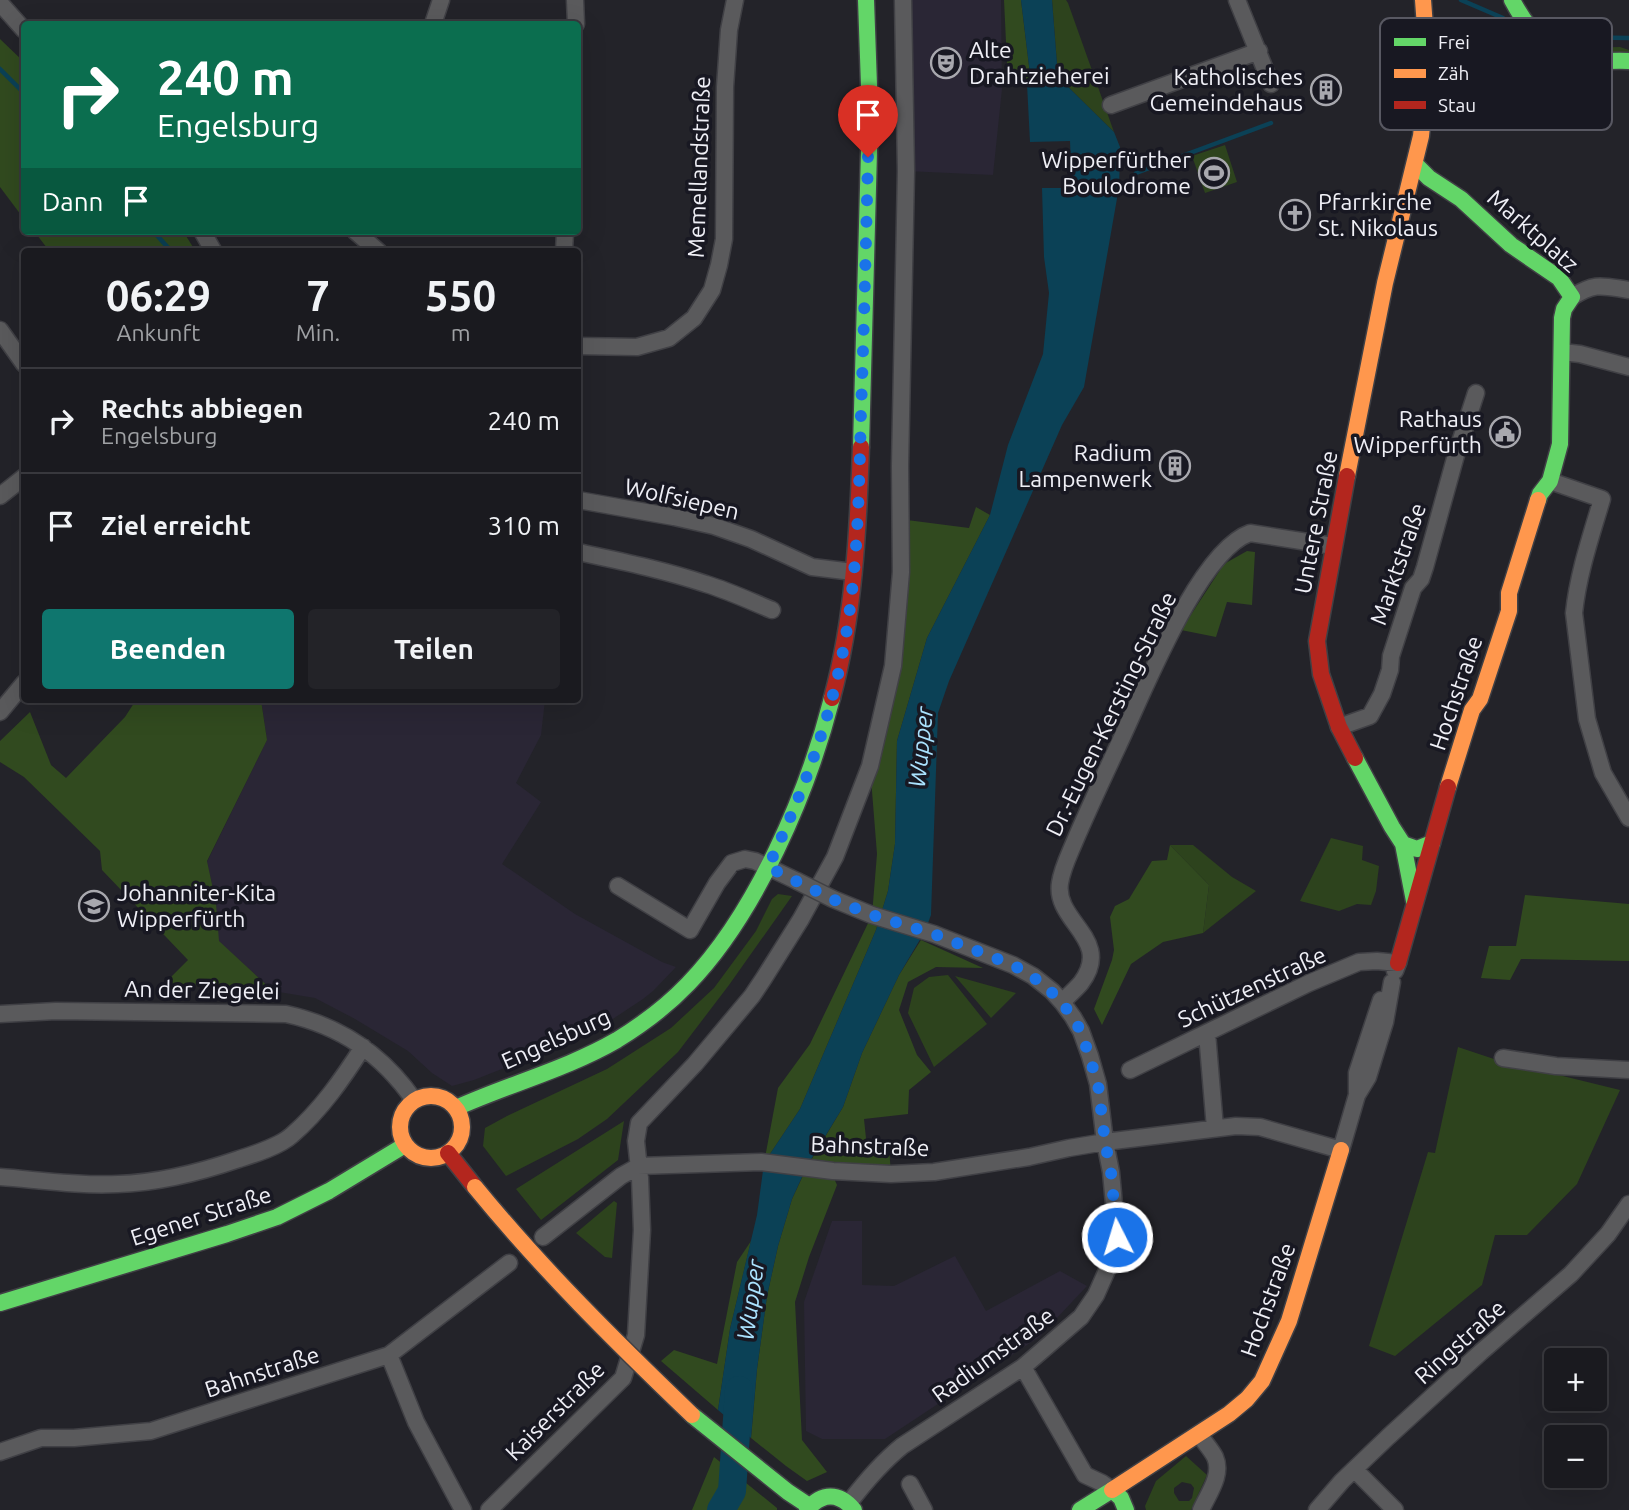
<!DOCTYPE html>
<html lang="de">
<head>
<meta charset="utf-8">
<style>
	:root { --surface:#1a1a1f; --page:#232328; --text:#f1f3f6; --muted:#9fa1a4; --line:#38383d; --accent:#0f766e }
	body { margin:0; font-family:Ubuntu,sans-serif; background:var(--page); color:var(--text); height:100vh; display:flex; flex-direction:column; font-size:26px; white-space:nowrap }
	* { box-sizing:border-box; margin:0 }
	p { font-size:23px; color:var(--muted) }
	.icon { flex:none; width:38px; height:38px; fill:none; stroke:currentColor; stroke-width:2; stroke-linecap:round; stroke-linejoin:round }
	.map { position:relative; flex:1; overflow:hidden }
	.drawer { position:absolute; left:21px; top:248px; width:560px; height:455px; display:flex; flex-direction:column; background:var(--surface); border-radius:7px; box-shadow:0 7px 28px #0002,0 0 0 2px var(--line) }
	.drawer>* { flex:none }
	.hud { position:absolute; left:21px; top:21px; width:560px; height:214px; border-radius:7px; box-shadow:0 7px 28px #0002,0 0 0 2px var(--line); background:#0b6e4f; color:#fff; overflow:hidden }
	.controls { position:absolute; left:1544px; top:1348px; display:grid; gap:14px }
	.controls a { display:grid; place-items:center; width:63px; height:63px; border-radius:7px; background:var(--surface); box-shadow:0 7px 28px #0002,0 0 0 2px var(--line); font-size:35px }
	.pin { position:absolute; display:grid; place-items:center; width:60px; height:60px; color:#fff; margin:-72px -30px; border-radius:50% 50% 50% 0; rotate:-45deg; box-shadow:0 0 7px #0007 }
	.pin .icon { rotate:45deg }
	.me { position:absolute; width:77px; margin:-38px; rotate:355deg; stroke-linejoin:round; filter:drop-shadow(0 0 5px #0008) }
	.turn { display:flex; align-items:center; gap:24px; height:147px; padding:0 21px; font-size:32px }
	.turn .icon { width:91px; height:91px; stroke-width:2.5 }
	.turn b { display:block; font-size:49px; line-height:60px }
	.then { display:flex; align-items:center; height:66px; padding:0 21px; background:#0003; gap:14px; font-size:26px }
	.eta { display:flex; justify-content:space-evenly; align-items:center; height:119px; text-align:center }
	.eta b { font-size:42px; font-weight:600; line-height:49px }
	.cta { display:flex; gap:14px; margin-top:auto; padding:14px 21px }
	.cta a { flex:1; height:80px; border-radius:7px; background:var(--accent); color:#fff; font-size:28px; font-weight:600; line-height:80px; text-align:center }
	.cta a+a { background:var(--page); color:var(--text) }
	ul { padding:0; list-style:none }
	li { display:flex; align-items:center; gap:21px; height:105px; padding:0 21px; border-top:2px solid var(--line) }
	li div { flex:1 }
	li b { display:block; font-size:26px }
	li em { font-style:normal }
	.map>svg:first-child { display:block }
</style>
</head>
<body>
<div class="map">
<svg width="1629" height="1510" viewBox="0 0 1629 1510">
	<rect width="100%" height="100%" fill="#232329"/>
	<path fill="#2a2635" d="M905,0H1001L1002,89L993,175L906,171Z
		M261,700H545L541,735L516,783L541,802L502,864L575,914L662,962L676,967L653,991L643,999L590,1034L474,1080L452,1086L432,1073L408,1051L355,1019L315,998L273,991L218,941L216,903L207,862L267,740Z
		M832,1221H862V1285L894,1286L955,1256L986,1311L1060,1271L1087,1286L1039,1337L885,1439H822L806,1431L804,1302Z"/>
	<path fill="#2d431d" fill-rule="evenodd" d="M1052,0H1066L1068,3L1114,132L1058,77Z
		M1544,24L1568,34L1572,41L1589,48L1620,47L1629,50V54C1608,52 1585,54 1567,42C1558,37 1552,30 1543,25Z
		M1225,145L1237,182L1205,193L1192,156Z
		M1331,838L1363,846L1362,860L1379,866L1376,891L1371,905L1357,904L1339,911L1300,901Z
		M1170,845H1193L1232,877L1256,891L1203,933L1209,885Z
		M778,894L792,896L729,985L678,1052L607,1119L578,1139L506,1176L483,1146L485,1128L507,1116L607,1069L671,1028L714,988L756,931L772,899Z
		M948,975L987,1024L934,1067L908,1013L914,988L929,977Z
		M955,976L1016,993L991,1018Z
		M1458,1047L1494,1059L1620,1090L1577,1184L1527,1235H1495L1482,1285L1395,1356L1369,1346L1428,1152L1435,1153Z
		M624,1121L618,1160L541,1220L516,1189Z
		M614,1201L617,1203L612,1258L605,1257L576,1233Z
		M1186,1456L1207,1475L1191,1510H1146L1145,1506L1156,1481ZM1182,1482L1191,1484L1194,1488L1192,1498L1189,1501H1179L1174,1493V1488Z"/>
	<path fill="#314a1f" d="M1004,0H1021L1030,74L1027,84H1008Z
		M0,39L24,62V219L0,187Z
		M34,231H183L196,252H50Z
		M976,507L990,515L927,638L897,741L895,844L888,891L876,930L800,1109L764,1163L778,1088L810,1044L872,915L877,854L870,766L893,666L907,520L969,528Z
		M1247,551L1255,552L1252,605L1227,602L1216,637L1181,630L1224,564Z
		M136,700H261L267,740L207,861L216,903L219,941L273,991L164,984L188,960L102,870L100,851L24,777L0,762V741L30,712L51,765L66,778L125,717Z
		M1170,845L1209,885L1203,933L1163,942L1131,964L1102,1025L1094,1009L1112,960L1114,950L1110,917L1115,906L1129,899L1152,861L1167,860Z
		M1525,895L1629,904V961L1521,959L1510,980L1481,978L1489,946H1516Z
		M921,940L983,968L936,967L908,982L899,1010L917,1055L931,1072L909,1090L908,1114L864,1119L867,1148L889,1147L891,1174L833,1176L837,1185L809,1257L795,1302L802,1440L827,1472L807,1481L786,1466L751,1438L757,1369L767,1296L778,1246L792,1199L807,1167L843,1107L862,1053L899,975Z
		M751,1241L730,1329L718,1410L661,1361L674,1350L717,1364L737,1262Z
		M714,1457L777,1508V1510H692Z"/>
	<path fill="#0b4156" d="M1021,0H1052L1058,77L1114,132L1120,147V158L1119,187L1084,387L1062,425L949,681L938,713L931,915L925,931L899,975L862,1053L843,1107L807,1166L792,1199L778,1246L767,1296L757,1369L751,1438L718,1410L730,1329L757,1215L764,1163L800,1109L876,930L888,891L895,844L897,741L927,638L990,515L1008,445L1043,354L1049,293L1044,257L1042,188H1072L1070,141L1030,142L1027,84L1030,74Z"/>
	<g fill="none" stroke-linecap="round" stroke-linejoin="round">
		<path stroke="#0b4156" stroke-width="4.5" d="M1461,0L1503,18
			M1568,37L1629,38
			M0,69L24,93
			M1136,173L1271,123
			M153,231L172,252"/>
		<path stroke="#0b4156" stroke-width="28" d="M721,1510L732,1491L739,1390"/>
		<g stroke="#404045" stroke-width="19">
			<path id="street" d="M575,0L576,24
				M1237,0L1271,84
				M0,3L24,30
				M433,24L441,0
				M1111,105L1259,51
				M202,231L214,252
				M355,231L379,252
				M564,252L565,231
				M1572,297C1596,282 1602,286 1629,290
				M0,330L24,364
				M578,346L637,347L669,338L694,318L712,290L719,265L724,239L725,87L729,30L735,0
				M1562,352L1580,354L1629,367
				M1550,481L1602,499C1591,536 1578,574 1574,613L1587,719L1603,773L1629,818
				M0,496L24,477
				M578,500L674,517L714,526L751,539L812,567L853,572
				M578,552C620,561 664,570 706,584C729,591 750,601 772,610
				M0,712L24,683
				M1339,727L1370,716L1382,694L1390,670L1391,656L1413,588L1421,579L1425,567L1456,455L1476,393
				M618,886L690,930L717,883L732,863L745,859L755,861L797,881
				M833,899L872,915L934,934L1013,965L1033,976L1052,991L1062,1002L1073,1017L1081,1031L1090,1056L1098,1084L1105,1142L1111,1172L1117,1237L1108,1268L1096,1295L1081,1317L1023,1367L902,1446C881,1463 865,1482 849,1503
				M1062,1002C1068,996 1075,990 1081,983C1114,939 1054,922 1060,883C1062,869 1069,855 1074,843C1088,810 1103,778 1118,746C1142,696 1198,551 1250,533L1333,546
				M0,1014L56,1011L286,1014C341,1026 382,1054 414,1100
				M1207,1033L1215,1128
				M1503,1058L1556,1066L1629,1070
				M1130,1070L1309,983L1359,962L1377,961L1398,963L1395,971
				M1357,1093V1073L1381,1000
				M0,1177C39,1180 79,1186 118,1184C158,1183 201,1172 239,1159C255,1154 280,1146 292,1135C321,1110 343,1078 363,1047
				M543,1237L621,1176L639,1166L761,1162L833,1171L891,1174L934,1172L1029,1157L1069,1148L1105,1142L1236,1126L1260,1127L1341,1150L1357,1095L1368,1077L1385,1022L1392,982
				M389,1355L416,1422L463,1510
				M1023,1367L1085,1475L1102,1483L1112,1490
				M1199,1434C1204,1442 1211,1449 1215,1457C1223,1475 1208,1494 1201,1510
				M0,1452L41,1438H74L151,1431L389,1355L509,1263
				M1355,1470L1395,1510
				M910,1484L924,1510
				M489,1510L623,1378L636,1335L642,1230L640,1178L636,1141L639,1123L695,1064L752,996L764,978L801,919L835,857L870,766L893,666L901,572L900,466L906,171L903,0
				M1317,1510L1342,1481L1388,1437L1481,1352L1571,1274L1608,1234L1629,1204"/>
		</g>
		<g stroke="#404045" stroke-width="19">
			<path id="fast" d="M1512,0C1528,30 1549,57 1585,61C1599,62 1614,60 1629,61
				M1415,164L1429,178L1461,199L1511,245L1559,278L1572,297L1564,309L1562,318L1560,444L1550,481L1540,494L1538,500
				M861,447L870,114L866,0
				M1355,758L1392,827L1403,844L1417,849L1432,843
				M1403,844L1414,901
				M456,1108C509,1084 567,1069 617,1040C643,1024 667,1006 688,984C756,914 808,792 832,698
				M0,1303L227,1234L277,1217L329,1191L405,1145
				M692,1415L788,1492L809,1506
				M807,1510C822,1492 839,1492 854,1510
				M1080,1510L1112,1490L1121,1498L1126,1510"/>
		</g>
		<g stroke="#404045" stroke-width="19">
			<path id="slow" d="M1347,476L1385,283L1421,136L1428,67L1423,0
				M1448,787L1472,710L1480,699L1509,611V593L1538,500
				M400 1127a31 31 0 1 1 62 0a31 31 0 1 1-62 0Z
				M1112,1490L1229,1414L1247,1399L1262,1381L1289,1321L1341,1150"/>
		</g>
		<g stroke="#404045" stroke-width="19">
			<path id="jam" d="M1347,476L1317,641L1321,674L1339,727L1355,758
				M832,698C854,617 858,531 861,447
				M1398,963L1448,787
				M448,1153L475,1187"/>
		</g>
		<use href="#street" stroke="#5a5a5c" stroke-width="16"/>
		<use href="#fast" stroke="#63d668" stroke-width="16"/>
		<use href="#slow" stroke="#ff974d" stroke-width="16"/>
		<use href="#jam" stroke="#b3261e" stroke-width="16"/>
		<g stroke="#404045" stroke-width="19" stroke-linecap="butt">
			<path id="street-bridge" d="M797,881L833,899"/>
		</g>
		<g stroke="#404045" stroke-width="19" stroke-linecap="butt">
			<path id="slow-bridge" d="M475,1187C542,1269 616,1342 692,1415"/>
		</g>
		<use href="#street-bridge" stroke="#5a5a5c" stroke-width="16"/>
		<use href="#slow-bridge" stroke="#ff974d" stroke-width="16"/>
	</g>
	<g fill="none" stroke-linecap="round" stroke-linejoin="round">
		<path stroke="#1a73e8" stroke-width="12" stroke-dasharray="0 21.6" d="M868,157C866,242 864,327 861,412C859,492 858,578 842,656C827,730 800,799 768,867L832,899L872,915L934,934L1013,965L1042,983L1062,1002L1081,1031L1098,1084L1105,1142L1111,1172L1117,1237"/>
	</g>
	<defs>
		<g id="theatre-ring" transform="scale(1.575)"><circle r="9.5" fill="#181822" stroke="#a8a8ae" stroke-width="1.5"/><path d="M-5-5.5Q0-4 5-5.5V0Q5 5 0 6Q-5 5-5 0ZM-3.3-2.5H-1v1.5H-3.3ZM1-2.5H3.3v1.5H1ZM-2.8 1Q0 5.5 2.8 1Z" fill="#a8a8ae"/></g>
		<g id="building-ring" transform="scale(1.575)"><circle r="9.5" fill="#181822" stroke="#a8a8ae" stroke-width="1.5"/><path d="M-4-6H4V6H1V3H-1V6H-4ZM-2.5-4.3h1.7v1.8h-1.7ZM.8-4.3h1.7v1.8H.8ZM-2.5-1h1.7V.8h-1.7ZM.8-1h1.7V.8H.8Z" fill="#a8a8ae"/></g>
		<g id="stadium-ring" transform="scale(1.575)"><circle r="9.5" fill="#181822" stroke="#a8a8ae" stroke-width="1.5"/><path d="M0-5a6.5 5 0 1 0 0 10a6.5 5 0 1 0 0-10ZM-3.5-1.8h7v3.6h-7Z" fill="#a8a8ae"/></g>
		<g id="church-ring" transform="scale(1.575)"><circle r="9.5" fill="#181822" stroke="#a8a8ae" stroke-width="1.5"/><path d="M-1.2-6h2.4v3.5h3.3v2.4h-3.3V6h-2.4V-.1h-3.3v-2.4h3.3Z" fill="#a8a8ae"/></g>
		<g id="civic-ring" transform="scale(1.575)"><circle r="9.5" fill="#181822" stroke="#a8a8ae" stroke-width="1.5"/><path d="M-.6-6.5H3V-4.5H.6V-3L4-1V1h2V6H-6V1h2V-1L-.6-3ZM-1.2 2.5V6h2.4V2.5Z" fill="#a8a8ae"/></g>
		<g id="school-ring" transform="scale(1.575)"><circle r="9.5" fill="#181822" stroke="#a8a8ae" stroke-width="1.5"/><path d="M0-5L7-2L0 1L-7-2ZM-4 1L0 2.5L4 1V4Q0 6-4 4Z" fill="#a8a8ae"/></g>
	</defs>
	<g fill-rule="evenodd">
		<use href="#theatre-ring" x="946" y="63"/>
		<use href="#building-ring" x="1326" y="90"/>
		<use href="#stadium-ring" x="1214" y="173"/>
		<use href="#church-ring" x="1295" y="215"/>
		<use href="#civic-ring" x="1505" y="432"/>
		<use href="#building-ring" x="1175" y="466"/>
		<use href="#school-ring" x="94" y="906"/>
	</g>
	<g text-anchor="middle" stroke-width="7" stroke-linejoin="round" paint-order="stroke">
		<g font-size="23" fill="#efeff6" stroke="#181822" text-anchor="end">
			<text x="969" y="58" text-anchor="start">Alte<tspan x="969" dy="26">Drahtzieherei</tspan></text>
			<text x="1303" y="85">Katholisches<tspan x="1303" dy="26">Gemeindehaus</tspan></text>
			<text x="1191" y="168">Wipperfürther<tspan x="1191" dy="26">Boulodrome</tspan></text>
			<text x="1318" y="210" text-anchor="start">Pfarrkirche<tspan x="1318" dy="26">St. Nikolaus</tspan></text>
			<text x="1482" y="427">Rathaus<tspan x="1482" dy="26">Wipperfürth</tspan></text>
			<text x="1152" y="461">Radium<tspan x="1152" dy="26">Lampenwerk</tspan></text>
			<text x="117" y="901" text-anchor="start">Johanniter-Kita<tspan x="117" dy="26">Wipperfürth</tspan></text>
		</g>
		<g font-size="23" fill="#efeff6" stroke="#181822">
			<text transform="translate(699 167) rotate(-88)" y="8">Memellandstraße</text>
			<text transform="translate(1533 231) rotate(41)" y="8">Marktplatz</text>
			<text transform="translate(682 499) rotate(13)" y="8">Wolfsiepen</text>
			<text transform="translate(1316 522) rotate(-79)" y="8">Untere Straße</text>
			<text transform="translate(1398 564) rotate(-71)" y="8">Marktstraße</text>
			<text transform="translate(1456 693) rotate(-71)" y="8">Hochstraße</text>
			<text transform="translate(1111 714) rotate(-64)" y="8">Dr.-Eugen-Kersting-Straße</text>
			<text transform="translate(1252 987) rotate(-25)" y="8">Schützenstraße</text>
			<text transform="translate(202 990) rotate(1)" y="8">An der Ziegelei</text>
			<text transform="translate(556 1039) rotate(-24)" y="8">Engelsburg</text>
			<text transform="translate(870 1146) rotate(2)" y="8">Bahnstraße</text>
			<text transform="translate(201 1216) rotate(-18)" y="8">Egener Straße</text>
			<text transform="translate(1268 1300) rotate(-70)" y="8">Hochstraße</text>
			<text transform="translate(1460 1342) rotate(-42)" y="8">Ringstraße</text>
			<text transform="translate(993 1355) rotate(-36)" y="8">Radiumstraße</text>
			<text transform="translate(262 1372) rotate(-18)" y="8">Bahnstraße</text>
			<text transform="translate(555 1411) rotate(-45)" y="8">Kaiserstraße</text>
		</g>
		<g font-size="24" font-style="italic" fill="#aae2fe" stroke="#181822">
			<text transform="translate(921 747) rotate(-84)" y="8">Wupper</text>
			<text transform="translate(751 1300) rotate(-82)" y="8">Wupper</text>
		</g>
	</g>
	<rect x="1380" y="18" width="232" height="112" rx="10" fill="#181822" stroke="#585862" stroke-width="2"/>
	<rect x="1394" y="38" width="32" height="8" fill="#63d668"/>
	<rect x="1394" y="69" width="32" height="9" fill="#ff974d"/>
	<rect x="1394" y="101" width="32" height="8" fill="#b3261e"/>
	<g font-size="19" fill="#efeff6">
		<text x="1438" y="49">Frei</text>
		<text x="1438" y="80">Zäh</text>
		<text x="1438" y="112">Stau</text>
	</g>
</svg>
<div class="controls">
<a>+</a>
<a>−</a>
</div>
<div class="pin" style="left:868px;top:157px;background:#d93025"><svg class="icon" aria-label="arrive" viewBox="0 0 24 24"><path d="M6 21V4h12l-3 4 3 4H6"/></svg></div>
<svg class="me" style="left:1117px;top:1237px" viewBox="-20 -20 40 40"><circle r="17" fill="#1a73e8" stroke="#fff" stroke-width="3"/><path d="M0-11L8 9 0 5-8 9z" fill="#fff"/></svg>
<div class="hud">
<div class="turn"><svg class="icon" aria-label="right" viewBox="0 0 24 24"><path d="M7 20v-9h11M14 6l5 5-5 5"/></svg><div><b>240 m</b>Engelsburg</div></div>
<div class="then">Dann<svg class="icon" aria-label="arrive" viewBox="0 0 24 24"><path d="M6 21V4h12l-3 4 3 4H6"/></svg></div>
</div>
<section class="drawer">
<div class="eta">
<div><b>06:29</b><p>Ankunft</p></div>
<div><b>7</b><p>Min.</p></div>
<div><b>550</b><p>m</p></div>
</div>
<ul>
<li><svg class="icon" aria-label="right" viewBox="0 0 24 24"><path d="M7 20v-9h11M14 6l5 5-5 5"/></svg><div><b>Rechts abbiegen</b><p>Engelsburg</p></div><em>240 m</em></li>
<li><svg class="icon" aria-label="arrive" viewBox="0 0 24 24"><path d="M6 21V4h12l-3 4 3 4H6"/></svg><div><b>Ziel erreicht</b></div><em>310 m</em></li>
</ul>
<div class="cta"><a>Beenden</a><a>Teilen</a></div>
</section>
</div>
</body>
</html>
